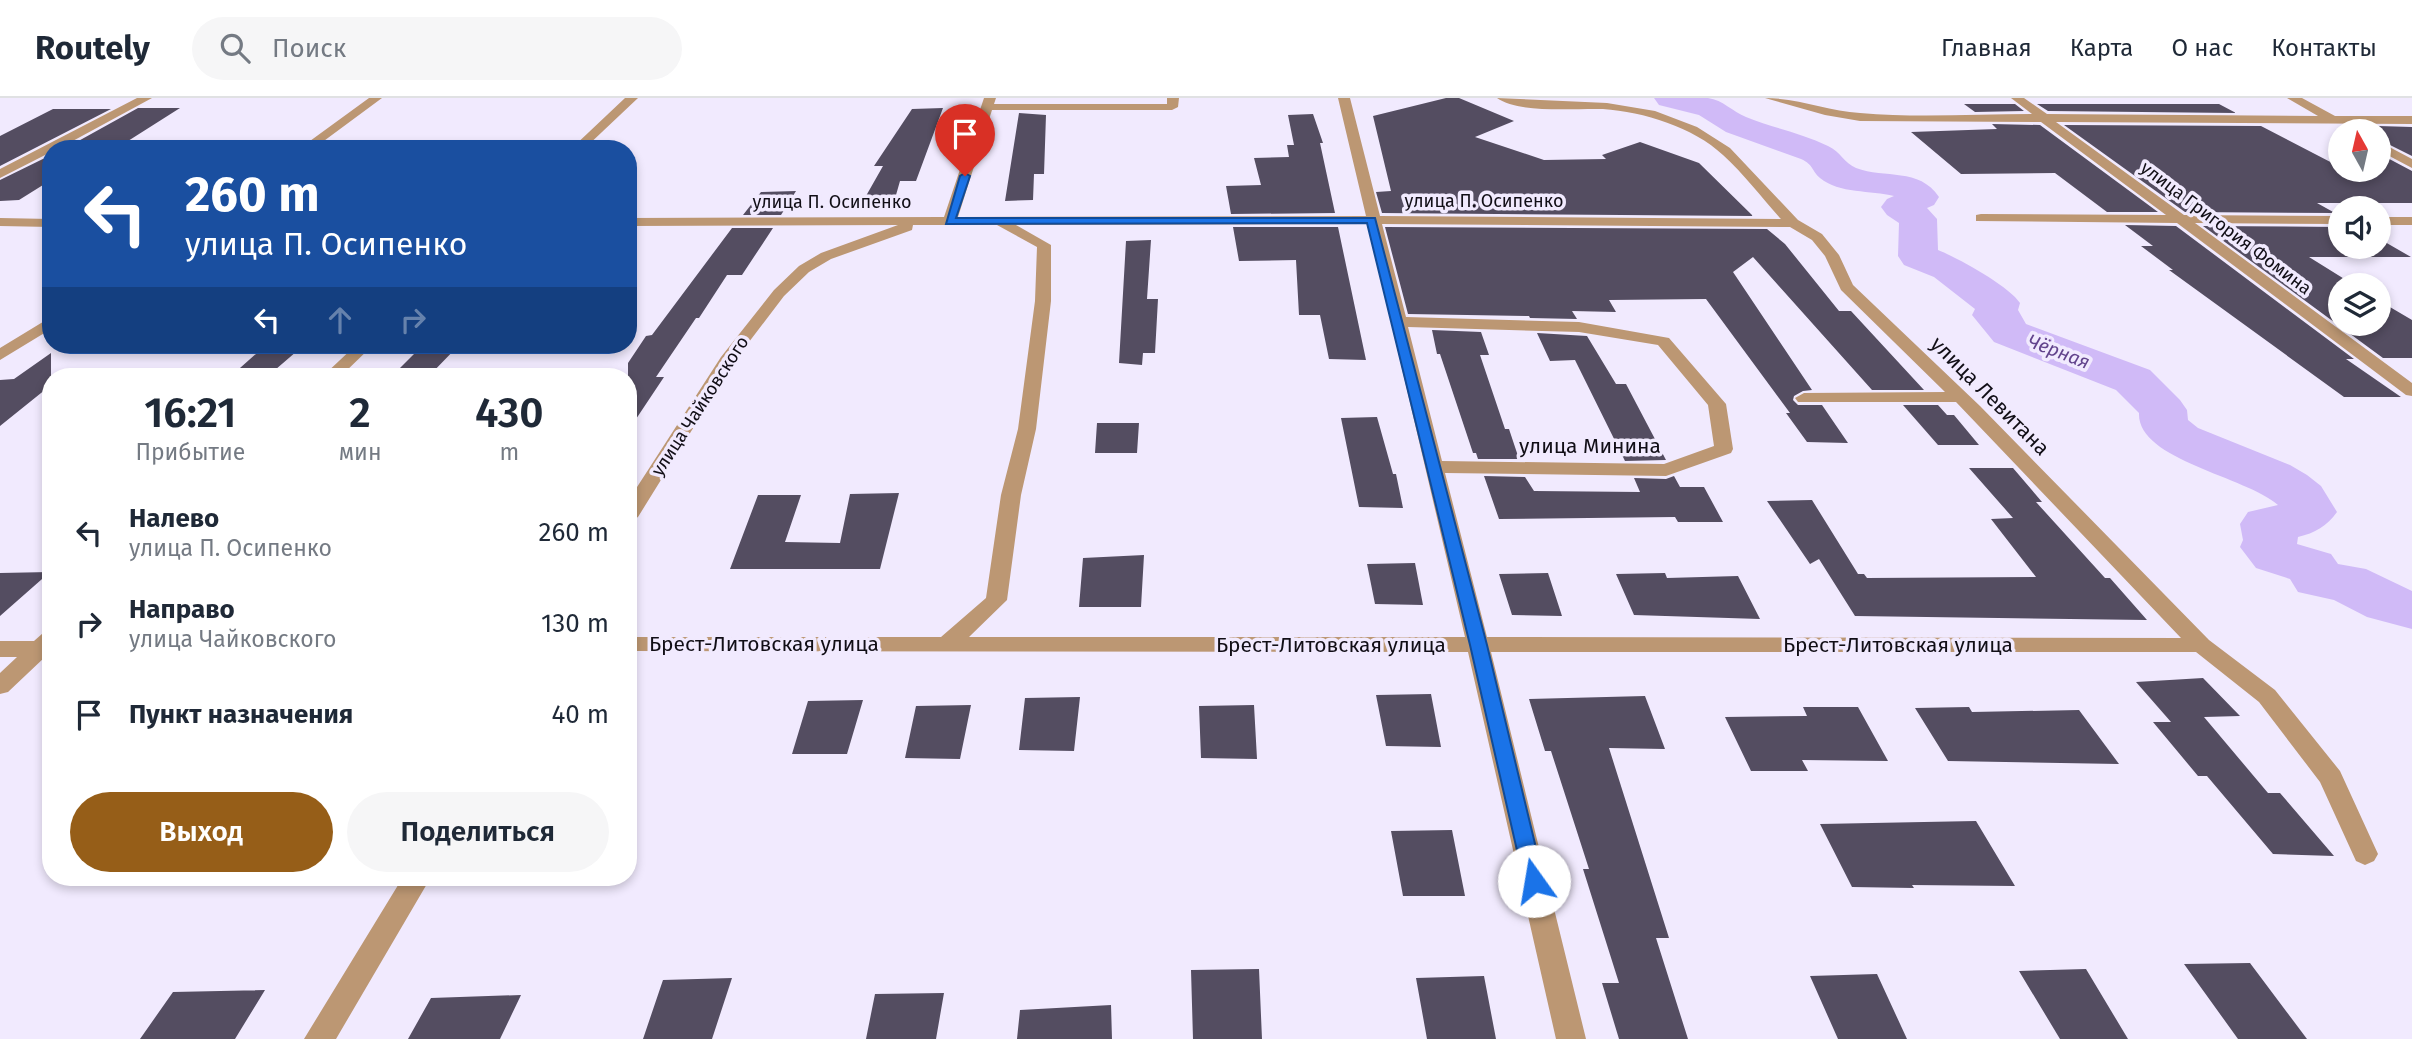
<!DOCTYPE html>
<html lang="ru">
<head>
<meta charset="utf-8">
<style>
	:root { --surface:#fff; --page:#f6f6f7; --text:#1f2937; --muted:#747a83; --line:#e0e1e3; --accent:#965e18 }
	body { margin:0; font-family:"Fira Sans",sans-serif; background:var(--page); color:var(--text); height:100vh; display:flex; flex-direction:column; font-size:26px; white-space:nowrap }
	* { box-sizing:border-box; margin:0 }
	p { font-size:23px; color:var(--muted) }
	.icon { flex:none; width:38px; height:38px; fill:none; stroke:currentColor; stroke-width:2; stroke-linecap:round; stroke-linejoin:round }
	.map { position:relative; flex:1; overflow:hidden }
	.sheet { position:absolute; left:42px; top:270px; width:595px; height:518px; display:flex; flex-direction:column; background:var(--surface); border-radius:28px; box-shadow:0 4px 10px #0003 }
	.sheet>* { flex:none }
	.guide { position:absolute; left:42px; top:42px; width:595px; height:214px; border-radius:28px; box-shadow:0 4px 10px #0003; background:#1a4fa0; color:#fff; overflow:hidden }
	.needle { width:46px; rotate:352deg }
	.controls { position:absolute; left:2328px; top:21px; display:grid; gap:14px }
	.controls a { display:grid; place-items:center; width:63px; height:63px; border-radius:50%; background:var(--surface); box-shadow:0 4px 10px #0003; font-size:35px }
	.pin { position:absolute; display:grid; place-items:center; width:60px; height:60px; color:#fff; margin:-72px -30px; border-radius:50% 50% 50% 0; rotate:-45deg; box-shadow:0 0 7px #0007 }
	.pin .icon { rotate:45deg }
	.me { position:absolute; width:77px; margin:-38px; rotate:347deg; stroke-linejoin:round; filter:drop-shadow(0 0 5px #0008) }
	.turn { display:flex; align-items:center; gap:24px; height:147px; padding:0 28px; font-size:32px }
	.turn .icon { width:91px; height:91px; stroke-width:2.5 }
	.turn b { display:block; font-size:49px; line-height:60px }
	.lanes { display:flex; align-items:center; height:66px; padding:0 28px; background:#0003; justify-content:center; gap:35px; direction:ltr }
	.lanes .off { opacity:.35 }
	.eta { display:flex; justify-content:space-evenly; align-items:center; height:119px; text-align:center }
	.eta b { font-size:42px; font-weight:600; line-height:49px }
	.action { display:flex; gap:14px; margin-top:auto; padding:14px 28px }
	.action a { flex:1; height:80px; border-radius:42px; background:var(--accent); color:#fff; font-size:28px; font-weight:600; line-height:80px; text-align:center }
	.action a+a { background:var(--page); color:var(--text) }
	ul { padding:0; list-style:none }
	li { display:flex; align-items:center; gap:21px; height:91px; padding:0 28px }
	li div { flex:1 }
	li b { display:block; font-size:26px }
	li em { font-style:normal }
	header { display:flex; align-items:center; gap:42px; box-sizing:border-box; height:98px; padding:0 35px; background:var(--surface); border-bottom:2px solid var(--line) }
	header strong { font-size:33px }
	nav { display:flex; gap:38px; margin-inline-start:auto; font-size:24px }
	.search { width:490px; height:63px; background:var(--page); display:flex; align-items:center; gap:18px; box-sizing:border-box; padding:0 24px; border-radius:38px; color:var(--muted); font-size:26px }
	.map>svg:first-child { display:block }
</style>
</head>
<body>
<header>
<strong>Routely</strong>
<div class="search"><svg class="icon" aria-label="search" viewBox="0 0 24 24"><circle cx="10" cy="10" r="6"/><path d="M15 15l6 6"/></svg>Поиск</div>
<nav><a>Главная</a><a>Карта</a><a>О нас</a><a>Контакты</a></nav>
</header>
<div class="map">
<svg width="2412" height="941" viewBox="0 0 2412 941">
	<rect width="100%" height="100%" fill="#f1eafe"/>
	<g fill="none" stroke-linecap="round" stroke-linejoin="round">
		<path fill="#d0baf7" fill-rule="evenodd" d="M1654,0C1672,0 1691,0 1708,0C1723,2 1733,14 1746,19C1773,30 1801,35 1828,48C1841,54 1844,65 1856,70C1885,81 1919,69 1939,99L1934,107L1927,110L1937,121L1938,152C1958,160 2009,188 2020,205L2018,212L2026,226L2150,272L2180,302L2187,312L2188,322L2198,330L2290,367L2307,377L2321,388L2337,414C2327,428 2315,435 2298,439L2297,446L2331,456L2338,466L2366,471L2412,493V531L2367,519L2334,502L2298,494L2290,481L2256,470L2240,449L2243,442L2240,426L2248,414L2278,407C2245,378 2137,362 2139,315L2116,292L1994,244L1972,217L1975,211L1934,179L1904,167L1898,158L1899,125L1887,117L1881,109L1887,101L1894,98C1871,92 1839,96 1820,80C1811,72 1814,67 1801,61L1726,34L1699,17L1659,7Z"/>
	</g>
	<path fill="#544d61" d="M1446,0H1459L1514,23L1475,39L1544,62L1606,61L1602,57L1640,44L1699,65L1753,118L1382,115L1376,94L1391,93L1373,18Z
		M1964,6H2015L2024,13L1975,14Z
		M2037,6H2219L2236,15L2048,13Z
		M138,10H180L128,43H114L101,51H64Z
		M943,10L916,83H900L894,104L862,105L883,68H874L912,11Z
		M53,11H111L0,68V38Z
		M1019,15L1046,17L1044,76H1034L1033,102L1005,103Z
		M1313,16L1323,45H1320L1335,115L1231,116L1226,88L1261,87L1254,60L1289,59L1287,47H1294L1288,17Z
		M1992,26L2040,27L2158,114H2107L2055,75L1961,76L1911,34L1997,31Z
		M2064,27L2261,28L2340,69V72H2378V55L2412,73V105H2317L2335,115L2185,114Z
		M2378,28L2412,29V58L2378,41Z
		M51,57V82L19,102L0,103V82Z
		M796,93L781,117H743L761,94Z
		M2125,127L2176,128L2354,261H2346L2401,299H2344L2169,172H2173L2141,148H2153Z
		M2203,128L2340,129V149H2378V140L2411,159H2309L2354,187H2340V226H2378V202L2412,222V260H2383Z
		M1233,129H1338L1366,262L1329,261L1320,217H1299L1296,162L1239,163Z
		M1385,129L1767,131L1785,146L1839,213H1851L1924,292H1872L1753,159L1733,174L1812,292L1803,293L1794,298L1793,302L1798,307H1822L1848,345L1807,344L1786,315H1790L1706,201L1609,202L1616,214L1572,213L1577,221L1530,220L1529,218L1408,216Z
		M732,130H773L742,177H727L699,220H696L656,279H664L628,333V265L646,238L652,237Z
		M1151,142L1147,201H1158L1155,255H1143L1142,267L1119,265L1126,143Z
		M1432,232L1481,234L1489,257H1480L1505,331H1509L1519,361H1478L1476,355H1473L1440,256H1437Z
		M1537,235L1587,238L1616,286H1626L1666,362L1625,363L1575,262L1550,263Z
		M266,247H304L268,278H231Z
		M423,247H459L429,278H392Z
		M51,255V287L0,328V282L14,281Z
		M1903,307H1938L1947,317H1954L1979,347H1938Z
		M1377,319L1393,376H1396L1403,410L1359,409L1341,320Z
		M1097,325H1139L1137,355H1095Z
		M1969,370H2013L2042,404H2036L2105,480H2110L2147,522L1855,518L1819,461L1810,466L1767,403L1812,402L1858,476H1864L1867,480L2036,479L1991,421L2013,420Z
		M1484,378L1525,379L1534,393L1640,394L1634,380L1666,381L1674,378L1680,389H1704L1723,424H1678L1675,419L1499,421Z
		M899,395L880,471H730L758,397H801L785,444L840,445L850,396Z
		M1144,457L1141,509H1079L1083,460Z
		M1415,465L1423,507L1375,506L1367,466Z
		M50,474L0,518V475Z
		M1548,475L1562,518L1512,517L1499,476Z
		M1665,475L1667,480L1738,478L1760,521L1634,517L1616,476Z
		M2203,580L2240,618L2204,619L2268,695H2280L2334,758L2273,756L2207,678H2198L2153,624H2171L2136,584Z
		M1431,596L1441,649L1386,648L1376,597Z
		M1645,598L1665,651L1609,650L1669,840H1656L1688,941H1619L1602,885H1619L1583,771H1589L1551,653H1545L1529,601Z
		M1080,599L1074,653L1019,652L1025,600Z
		M863,602L847,656H792L808,603Z
		M971,607L960,661L905,660L916,608Z
		M1254,607L1257,661L1201,660L1199,608Z
		M1803,609H1858L1888,663L1802,662L1808,673H1751L1725,619L1807,618Z
		M1969,609L1972,614L2079,612L2119,666L1948,663L1915,610Z
		M1976,723L2015,788L1912,787L1914,790L1852,789L1820,726Z
		M1452,732L1465,798H1403L1391,733Z
		M2250,865L2307,941H2238L2184,866Z
		M1259,871L1262,941H1193L1191,872Z
		M2086,871L2128,941H2060L2019,873Z
		M1877,876L1907,941H1838L1810,878Z
		M1484,878L1496,941H1427L1416,880Z
		M732,880L712,941H643L663,882Z
		M265,892L235,941H140L173,894Z
		M944,895L936,941H866L875,896Z
		M521,897L500,941H408L431,900Z
		M1111,907L1112,941H1017L1020,912Z"/>
	<g fill="none" stroke-linecap="round" stroke-linejoin="round">
		<path fill="#bc9773" fill-rule="evenodd" d="M137,0H152L58,51H51V54L0,80V71Z
			M369,0H382L313,51H299Z
			M625,0H638L584,51H571Z
			M984,0H996L994,6H1167V0H1179L1178,9L1172,12H992L958,119L1366,118L1338,0H1350L1380,118L1781,121C1762,100 1744,76 1723,57C1693,29 1644,14 1603,11C1576,10 1519,16 1497,0L1607,5L1655,13L1697,29L1730,50L1798,122L1822,136L1839,157L1853,187L1980,308L2209,542L2275,592L2340,673L2378,756L2374,763L2365,767L2356,763L2320,684L2259,604L2196,554H1491L1586,941H1556L1468,554L628,553V539H941L986,500L1001,397L1018,331L1035,203L1037,149L997,127H913L912,132L831,161L809,174L784,198L736,261L638,419L628,425V403L721,259L774,192L799,168L821,155L898,127L628,128V120L944,119ZM1368,126L1465,539H969L1007,502L1021,397L1036,331L1051,203V147L1016,127ZM1382,126L1790,129L1812,142L1825,158L1841,192L1945,294L1804,295L1795,300L1798,304H1956L2181,540L1487,539L1445,375L1666,378L1731,355L1733,351L1726,306L1669,240L1579,224L1406,219ZM1408,229L1579,234L1658,247L1708,307L1714,348L1664,366L1442,363Z
			M1765,0C1798,0 1828,13 1860,15C1917,20 1975,16 2032,16L2011,0H2024L2047,16L2318,18L2287,0H2302L2335,18H2412V26L2056,24L2184,117L2340,118V126L2195,125L2412,285V298L2406,297L2177,125L1976,123V117L1981,116L2166,117L2041,24L1860,23L1825,17Z
			M2378,43L2412,61V70L2378,52Z
			M2378,119H2412V127H2378Z
			M0,120L51,121V129L0,128Z
			M51,219V231L0,262V250Z
			M356,247H373L341,278H323Z
			M51,533V557L45,559L8,594L0,596V575L17,559H0V543H34L43,535Z
			M403,779H431L336,941H304Z"/>
	</g>
	<path fill="#1a73e8" stroke="#114b97" stroke-width="2" d="M965,75L970,78L956,120H1375L1487,547L1544,783L1541,789L1534,792L1527,789L1524,783L1470,547L1367,125L946,126L960,78Z"/>
	<g text-anchor="middle" stroke-width="7" stroke-linejoin="round" paint-order="stroke">
		<g font-size="18" fill="#110e16" stroke="#f1eafe">
			<text x="1484" y="109">улица П. Осипенко</text>
			<text x="832" y="110">улица П. Осипенко</text>
			<text transform="translate(2226 130) rotate(37)" y="6">улица Григория Фомина</text>
			<text transform="translate(700 308) rotate(-57)" y="6">улица Чайковского</text>
		</g>
		<g font-size="19" font-style="italic" fill="#62438c" stroke="#f1eafe">
			<text transform="translate(2059 253) rotate(21)" y="7">Чёрная</text>
		</g>
		<g font-size="21" fill="#110e16" stroke="#f1eafe">
			<text transform="translate(1990 298) rotate(45)" y="7">улица Левитана</text>
			<text x="1590" y="355">улица Минина</text>
			<text x="764" y="553">Брест-Литовская улица</text>
			<text x="1331" y="554">Брест-Литовская улица</text>
			<text x="1898" y="554">Брест-Литовская улица</text>
		</g>
	</g>
</svg>
<div class="controls">
<a><svg class="needle" viewBox="-14 -14 28 28"><path d="M0-13l5 13h-10z" fill="#e53935"/><path d="M0 13l5-13h-10z" fill="#747a83"/></svg></a>
<a><svg class="icon" aria-label="sound" viewBox="0 0 24 24"><path d="M4 9h4l5-4v14l-5-4H4zM17 9q2 3 0 6"/></svg></a>
<a><svg class="icon" aria-label="layers" viewBox="0 0 24 24"><path d="M12 4l9 5-9 5-9-5zM3 14l9 5 9-5"/></svg></a>
</div>
<div class="pin" style="left:965px;top:78px;background:#d93025"><svg class="icon" aria-label="arrive" viewBox="0 0 24 24"><path d="M6 21V4h12l-3 4 3 4H6"/></svg></div>
<svg class="me" style="left:1534px;top:783px" viewBox="-20 -20 40 40"><circle r="19" fill="#fff"/><path d="M0-13L10 11 0 6-10 11z" fill="#1a73e8"/></svg>
<div class="guide">
<div class="turn"><svg class="icon" aria-label="left" viewBox="0 0 24 24"><path d="M17 20v-9H6M10 6l-5 5 5 5"/></svg><div><b>260 m</b>улица П. Осипенко</div></div>
<div class="lanes"><svg class="icon" aria-label="left" viewBox="0 0 24 24"><path d="M17 20v-9H6M10 6l-5 5 5 5"/></svg><svg class="icon off" aria-label="ahead" viewBox="0 0 24 24"><path d="M12 20V5M6 11l6-6 6 6"/></svg><svg class="icon off" aria-label="right" viewBox="0 0 24 24"><path d="M7 20v-9h11M14 6l5 5-5 5"/></svg></div>
</div>
<section class="sheet">
<div class="eta">
<div><b>16:21</b><p>Прибытие</p></div>
<div><b>2</b><p>мин</p></div>
<div><b>430</b><p>m</p></div>
</div>
<ul>
<li><svg class="icon" aria-label="left" viewBox="0 0 24 24"><path d="M17 20v-9H6M10 6l-5 5 5 5"/></svg><div><b>Налево</b><p>улица П. Осипенко</p></div><em>260 m</em></li>
<li><svg class="icon" aria-label="right" viewBox="0 0 24 24"><path d="M7 20v-9h11M14 6l5 5-5 5"/></svg><div><b>Направо</b><p>улица Чайковского</p></div><em>130 m</em></li>
<li><svg class="icon" aria-label="arrive" viewBox="0 0 24 24"><path d="M6 21V4h12l-3 4 3 4H6"/></svg><div><b>Пункт назначения</b></div><em>40 m</em></li>
</ul>
<div class="action"><a>Выход</a><a>Поделиться</a></div>
</section>
</div>
</body>
</html>
